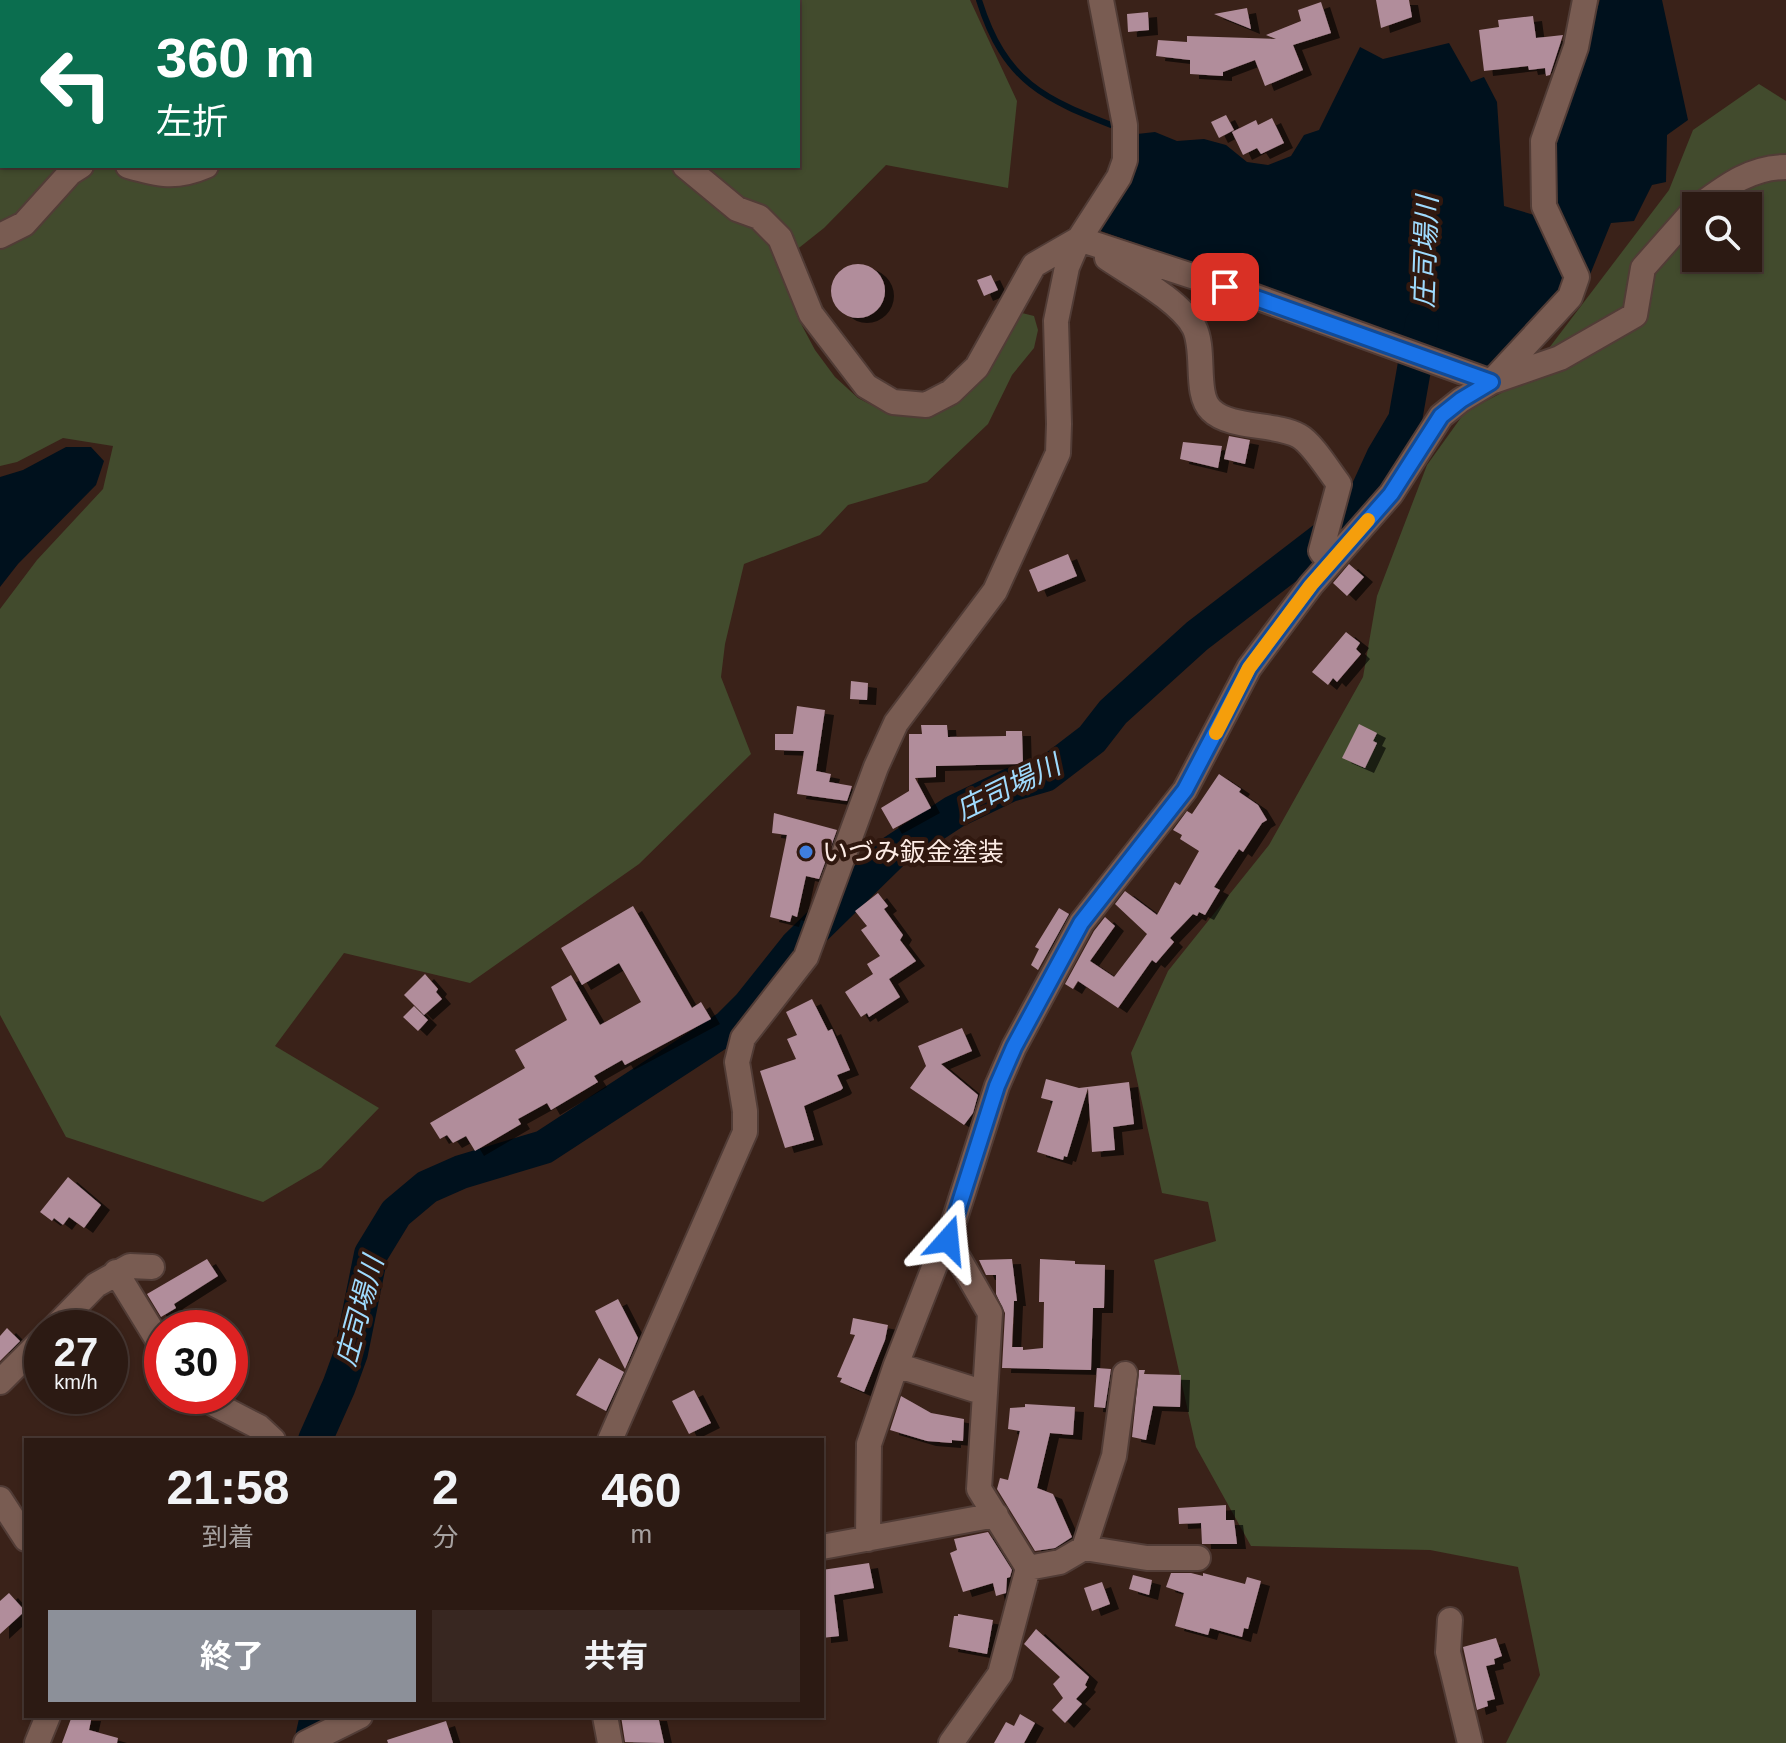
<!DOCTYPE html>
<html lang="ja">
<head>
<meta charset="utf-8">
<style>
	:root { --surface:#2c1a13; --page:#382721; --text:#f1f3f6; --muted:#a6a1a0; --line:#483833; --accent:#8c9099 }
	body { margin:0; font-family:Arial,"Noto Sans JP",sans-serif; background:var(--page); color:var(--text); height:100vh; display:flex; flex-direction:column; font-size:30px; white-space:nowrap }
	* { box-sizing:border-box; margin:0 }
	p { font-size:26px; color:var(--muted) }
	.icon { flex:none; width:44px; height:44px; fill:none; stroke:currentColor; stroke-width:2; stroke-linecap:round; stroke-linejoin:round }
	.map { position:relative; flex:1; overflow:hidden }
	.side { position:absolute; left:24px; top:1438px; width:800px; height:280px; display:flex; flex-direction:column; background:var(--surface); border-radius:0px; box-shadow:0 2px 6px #0004,0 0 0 2px var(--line) }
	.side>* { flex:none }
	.guide { position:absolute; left:0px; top:0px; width:800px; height:168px; box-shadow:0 2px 6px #0004,0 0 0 2px var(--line); background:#0b6e4f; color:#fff; overflow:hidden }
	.buttons { position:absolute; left:1682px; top:192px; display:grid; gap:16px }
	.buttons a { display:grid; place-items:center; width:80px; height:80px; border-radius:0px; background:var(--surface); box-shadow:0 2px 6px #0004,0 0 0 2px var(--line); font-size:40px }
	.speed { position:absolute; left:24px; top:1310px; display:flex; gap:16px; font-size:40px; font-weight:700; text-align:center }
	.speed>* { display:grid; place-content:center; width:104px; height:104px; border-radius:50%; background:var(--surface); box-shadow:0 2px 6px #0004,0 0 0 2px var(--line); line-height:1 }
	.speed small { font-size:20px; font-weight:400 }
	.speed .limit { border:12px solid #d22; background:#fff; color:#111 }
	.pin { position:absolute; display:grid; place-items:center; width:68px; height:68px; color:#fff; margin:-34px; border-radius:16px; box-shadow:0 4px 12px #0006 }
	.me { position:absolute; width:88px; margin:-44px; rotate:18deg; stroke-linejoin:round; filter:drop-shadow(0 0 6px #0008) }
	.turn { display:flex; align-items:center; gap:28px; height:168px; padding:0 24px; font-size:36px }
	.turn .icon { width:104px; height:104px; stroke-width:2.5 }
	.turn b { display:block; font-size:56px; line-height:68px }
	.eta { display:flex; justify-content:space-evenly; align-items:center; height:136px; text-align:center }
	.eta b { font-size:48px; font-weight:700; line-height:56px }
	.primary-button { display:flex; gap:16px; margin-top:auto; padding:16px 24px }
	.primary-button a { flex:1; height:92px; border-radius:0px; background:var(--accent); color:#fff; font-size:32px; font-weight:700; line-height:92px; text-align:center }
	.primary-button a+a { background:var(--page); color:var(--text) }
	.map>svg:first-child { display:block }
</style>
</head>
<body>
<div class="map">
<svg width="1786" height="1743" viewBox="0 0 1786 1743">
	<defs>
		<filter id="shadow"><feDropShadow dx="9" dy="5" stdDeviation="0" flood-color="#0009"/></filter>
	</defs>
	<rect width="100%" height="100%" fill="#3a2219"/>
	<path fill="#424b2d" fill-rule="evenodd" d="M0,0H970L1017,101L1008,188L886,165L824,228L795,251L788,283L799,320L815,350L835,377L858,398L891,415H931L979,376L1022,313L1034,316L1038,330L1034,348L1012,375L988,424L927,482L848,505L820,535L744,564L725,644L721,677L751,754L639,864L470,983L344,953L275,1046L379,1108L321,1168L263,1202L66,1137L0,1015V609L37,560L103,489L113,446L63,438L17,462L0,466ZM2,2H798V166H2Z
		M1759,84L1786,101V1743H1506L1540,1675L1518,1567L1430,1550L1251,1546L1196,1447L1154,1260L1216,1241L1208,1202L1162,1193L1131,1053L1168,971L1269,845L1363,677L1377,596L1427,465L1465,412L1524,381L1669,190L1693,130ZM1696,206H1748V258H1696Z"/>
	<path fill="#00111d" d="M1600,0H1662L1688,120L1667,135L1666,182L1652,185L1634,221L1611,223L1587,282L1550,201L1554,141Z
		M1449,43L1471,82L1484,77L1497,102L1504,206L1534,215L1567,274L1557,305L1488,367L1098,230L1133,171L1137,134L1155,132L1177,141L1204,139L1226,145L1247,162L1268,165L1291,156L1304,135L1319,130L1360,47L1383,59Z
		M66,447H91L104,461L96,485L18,564L0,587V477L23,470Z"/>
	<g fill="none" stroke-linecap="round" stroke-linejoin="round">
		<path stroke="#00111d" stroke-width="6" d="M979,0C1005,83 1044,99 1119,128"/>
		<path stroke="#00111d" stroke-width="34" d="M315,1440L339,1386L351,1353L371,1254L396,1213L427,1187L461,1172L544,1147L728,1027L749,1006L796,947L893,852L954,812L1010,785L1045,775L1092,739L1113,712L1197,636L1335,530L1367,492L1383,457L1405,420L1422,324
			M311,1743L317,1716"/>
	</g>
	<path fill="#b18d9b" filter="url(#shadow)" d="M1376,0H1409L1412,17L1381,28Z
		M1321,2L1331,33L1293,45L1303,70L1265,86L1255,60L1223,72V76L1190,74V60L1156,56L1158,40L1187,42V36L1276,39L1266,35L1301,21L1298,10Z
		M1247,8L1251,29L1214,14Z
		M1148,12L1149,30L1128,32L1127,14Z
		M1533,16L1536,38L1563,35L1550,75L1546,76L1545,68L1529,70L1528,66L1484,71L1479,30L1499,27L1498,20Z
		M1226,115L1234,130L1219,138L1211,122Z
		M1272,118L1284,143L1261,154L1257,148L1243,155L1232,132L1256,120L1258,125Z
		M831 291a27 27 0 1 1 54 0a27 27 0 1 1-54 0Z
		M991,275L998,290L984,296L977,280Z
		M1229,436L1250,440L1245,464L1224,459Z
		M1183,442L1222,446L1218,468L1180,459Z
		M1068,554L1077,576L1038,592L1029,570Z
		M1349,564L1364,577L1347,596L1333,583Z
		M1346,632L1360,643L1356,649L1361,654L1337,682L1333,678L1328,685L1312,672Z
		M851,681L868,683L867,700L850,699Z
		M797,706L825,710L816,771L831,774L829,782L852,786L847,801L797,794L804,751L775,750V734H793Z
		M1359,724L1377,733L1373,741L1377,743L1365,768L1342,758Z
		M921,725H947L948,737L1006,736V731H1022L1023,764L936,766V777L915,778L931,808L893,829L881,808L909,791V734H922Z
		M1219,774L1241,789L1239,792L1258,805L1267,820L1262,823L1243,852L1239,849L1214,887L1220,890L1205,915L1199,912L1197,916L1193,914L1170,938L1174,942L1156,963L1152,960L1118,1008L1078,981L1073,989L1065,984L1094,931L1105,917L1115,926L1090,961L1114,977L1147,934L1115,904L1125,891L1157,915L1175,882L1180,885L1199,851L1180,839L1182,835L1173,830L1187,811L1192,814Z
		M774,813L837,830L819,879L806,876L797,917L792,915L790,922L770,917L787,835L772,833Z
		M878,893L888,906L884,909L903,935L900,940L916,961L889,979L900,997L869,1017L867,1013L861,1017L845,992L873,974L867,964L880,956L861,930L867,926L855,911Z
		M633,906L692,1008L701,1002L711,1019L625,1065L622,1060L594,1076L598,1082L551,1110L547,1103L518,1119L521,1124L475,1151L466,1136L453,1143L447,1135L440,1139L430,1123L525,1068L515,1050L567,1020L551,987L571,975L600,1025L641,1002L619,963L582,985L561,948Z
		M1059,908L1069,914L1038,970L1031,965L1039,949L1035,947Z
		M425,974L438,989L436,992L442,999L424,1015L404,995Z
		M812,999L828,1031L832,1029L850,1070L837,1075L843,1088L841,1090L804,1106L814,1140L785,1148L760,1071L796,1059L787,1039L797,1035L786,1012Z
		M414,1006L428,1020L418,1031L403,1017Z
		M962,1028L972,1051L941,1064L978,1095L973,1113L964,1125L910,1088L926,1066L918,1046Z
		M1046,1079L1079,1088L1129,1082L1134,1124L1113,1127L1115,1150L1092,1152L1088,1088L1067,1157L1064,1156L1063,1160L1037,1152L1053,1101L1041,1098Z
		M68,1177L101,1205L84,1228L69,1217L63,1225L54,1218L52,1221L40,1212Z
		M207,1259L218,1276L174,1304L176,1308L161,1317L147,1294Z
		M1012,1259L1017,1301H1014L1012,1347H1023V1350L1043,1348L1044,1302H1039L1040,1259L1075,1261V1264L1105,1265L1104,1308H1093L1091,1370L1002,1368L1005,1313L996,1294V1275H986L979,1260Z
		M618,1299L638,1338L625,1369L595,1311Z
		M853,1318L888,1325L885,1340L864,1392L840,1382L842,1378L837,1377L855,1335L850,1334Z
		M7,1328L20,1341L0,1361V1336Z
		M599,1358L624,1372L606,1411L576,1395Z
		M1097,1368L1111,1369L1105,1408L1094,1407Z
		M1139,1370H1145L1144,1374L1181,1375L1180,1407L1153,1406L1146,1440L1132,1437Z
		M694,1390L711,1423L689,1434L672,1401Z
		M901,1396L931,1413L964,1419L963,1441L952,1440V1443L927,1441L890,1430Z
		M1025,1404L1075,1407L1073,1435L1050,1433L1037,1488L1053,1494L1072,1537L1055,1548L1035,1551L997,1489L1000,1478L1008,1480L1020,1431L1008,1429L1010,1408L1025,1407Z
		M1226,1505V1520H1234L1237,1544H1202L1201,1523L1179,1524L1178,1508Z
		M988,1532L1012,1570L1010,1577L1007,1578L1006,1593L996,1596L993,1583L963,1592L950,1553L957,1550L954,1539Z
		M869,1563L874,1588L834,1595L839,1636L822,1638V1570Z
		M1171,1573H1191L1203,1576V1573L1245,1584L1247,1577L1261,1581L1248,1629L1244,1628L1242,1637L1210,1628L1208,1635L1175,1626L1184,1593L1166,1587Z
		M1133,1575L1152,1580L1149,1595L1129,1589Z
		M1102,1582L1110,1604L1092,1611L1084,1588Z
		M9,1593L25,1611L0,1634V1601Z
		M958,1614L993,1620L987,1654L949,1647L954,1616H958Z
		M1036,1629L1089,1677L1085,1685L1087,1687L1076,1699L1082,1704L1065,1723L1052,1710L1063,1698L1053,1684L1060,1677L1024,1644Z
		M1496,1638L1502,1656L1494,1659L1495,1664L1486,1666L1495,1699L1487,1701L1488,1706L1477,1710L1463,1647Z
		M1020,1714L1035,1723L1024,1743H994L1006,1722L1014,1726Z
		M72,1716H92L89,1730L118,1738L117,1743H62Z
		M621,1716H658L664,1743L625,1742Z
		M446,1721L453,1743H388L387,1740Z"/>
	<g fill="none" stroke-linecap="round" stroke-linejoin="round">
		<g stroke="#513c36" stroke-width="28">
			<path id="minor" d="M128,166C159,175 176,179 206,166
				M685,166L737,209L759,217L780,238L811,314L866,386L893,402L926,405L951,392L977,367L1034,265L1079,239L1253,296L1491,382
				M1699,206C1726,186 1751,167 1786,167
				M0,236L24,224L70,173L81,166
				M1107,258C1132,275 1180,301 1194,327C1206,350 1194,394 1211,410C1230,429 1276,423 1299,436C1312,443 1329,471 1339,484L1321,551L1330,563
				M1496,377L1570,297L1577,277L1544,206L1543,141L1576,47L1585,0
				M116,1272L162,1347
				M54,1328L96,1285L130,1266L152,1267
				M896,1365L985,1393
				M0,1382L42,1340
				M199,1396L259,1427L273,1440
				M610,1440L745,1132V1111L737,1062L743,1038L806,957L876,767L896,723L995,591L1058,453L1059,424L1056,321L1067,267L1079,239L1119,177L1125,160V125L1101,0
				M0,1499L26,1539
				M868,1539L869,1444L896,1365L935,1265L948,1240
				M822,1547L996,1515
				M1084,1548L1114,1456L1125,1374
				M1028,1568L1060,1562L1084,1548L1147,1558H1198
				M1450,1620L1448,1652L1470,1743
				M605,1716L610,1743
				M37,1743L48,1716
				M306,1743L360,1716
				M951,1743L1000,1674L1028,1568L979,1489L990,1313L948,1240L997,1086L1014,1047L1081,923L1185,790L1249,668L1311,585L1391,494L1441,416L1461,400L1491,382L1560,358L1635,315L1643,268L1696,208"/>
		</g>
		<use href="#minor" stroke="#795c52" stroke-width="24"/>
	</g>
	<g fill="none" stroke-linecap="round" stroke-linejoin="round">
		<g stroke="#114b97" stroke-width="20">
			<path id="route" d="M948,1240L997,1086L1014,1047L1081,923L1185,790L1249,668L1311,585L1391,494L1441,416L1461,400L1491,382L1225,287"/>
		</g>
		<use href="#route" stroke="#1a73e8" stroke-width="14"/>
		<path stroke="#f59e0b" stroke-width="14" d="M1216,733L1249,668L1311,585L1368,520"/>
	</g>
	<circle fill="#3f7fe0" stroke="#30180f" stroke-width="3" cx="806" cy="852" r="8"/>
	<g text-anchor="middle" stroke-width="8" stroke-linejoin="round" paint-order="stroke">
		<g font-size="26" fill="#fdece5" stroke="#30180f" text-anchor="start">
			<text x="822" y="861">いづみ鈑金塗装</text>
		</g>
		<g font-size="28" font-style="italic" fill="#9fdbfe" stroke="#30180f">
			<text transform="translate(1425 252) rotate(-88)" y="10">庄司場川</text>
			<text transform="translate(1008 787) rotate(-26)" y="10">庄司場川</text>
			<text transform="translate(359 1311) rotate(-75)" y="10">庄司場川</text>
		</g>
	</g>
</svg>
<div class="buttons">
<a><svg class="icon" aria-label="search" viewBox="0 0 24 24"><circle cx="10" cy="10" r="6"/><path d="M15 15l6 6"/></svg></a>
</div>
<div class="speed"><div>27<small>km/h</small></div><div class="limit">30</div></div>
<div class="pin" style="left:1225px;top:287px;background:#d93025"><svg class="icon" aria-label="arrive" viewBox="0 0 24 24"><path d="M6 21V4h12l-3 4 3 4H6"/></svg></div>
<svg class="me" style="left:948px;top:1240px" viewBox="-20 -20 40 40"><path d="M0-17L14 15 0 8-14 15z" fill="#1a73e8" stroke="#fff" stroke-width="4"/></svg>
<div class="guide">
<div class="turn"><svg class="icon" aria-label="left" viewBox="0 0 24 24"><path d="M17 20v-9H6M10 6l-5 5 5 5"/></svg><div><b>360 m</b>左折</div></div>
</div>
<section class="side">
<div class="eta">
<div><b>21:58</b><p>到着</p></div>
<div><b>2</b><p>分</p></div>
<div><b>460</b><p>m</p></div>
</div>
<div class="primary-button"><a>終了</a><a>共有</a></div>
</section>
</div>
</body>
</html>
